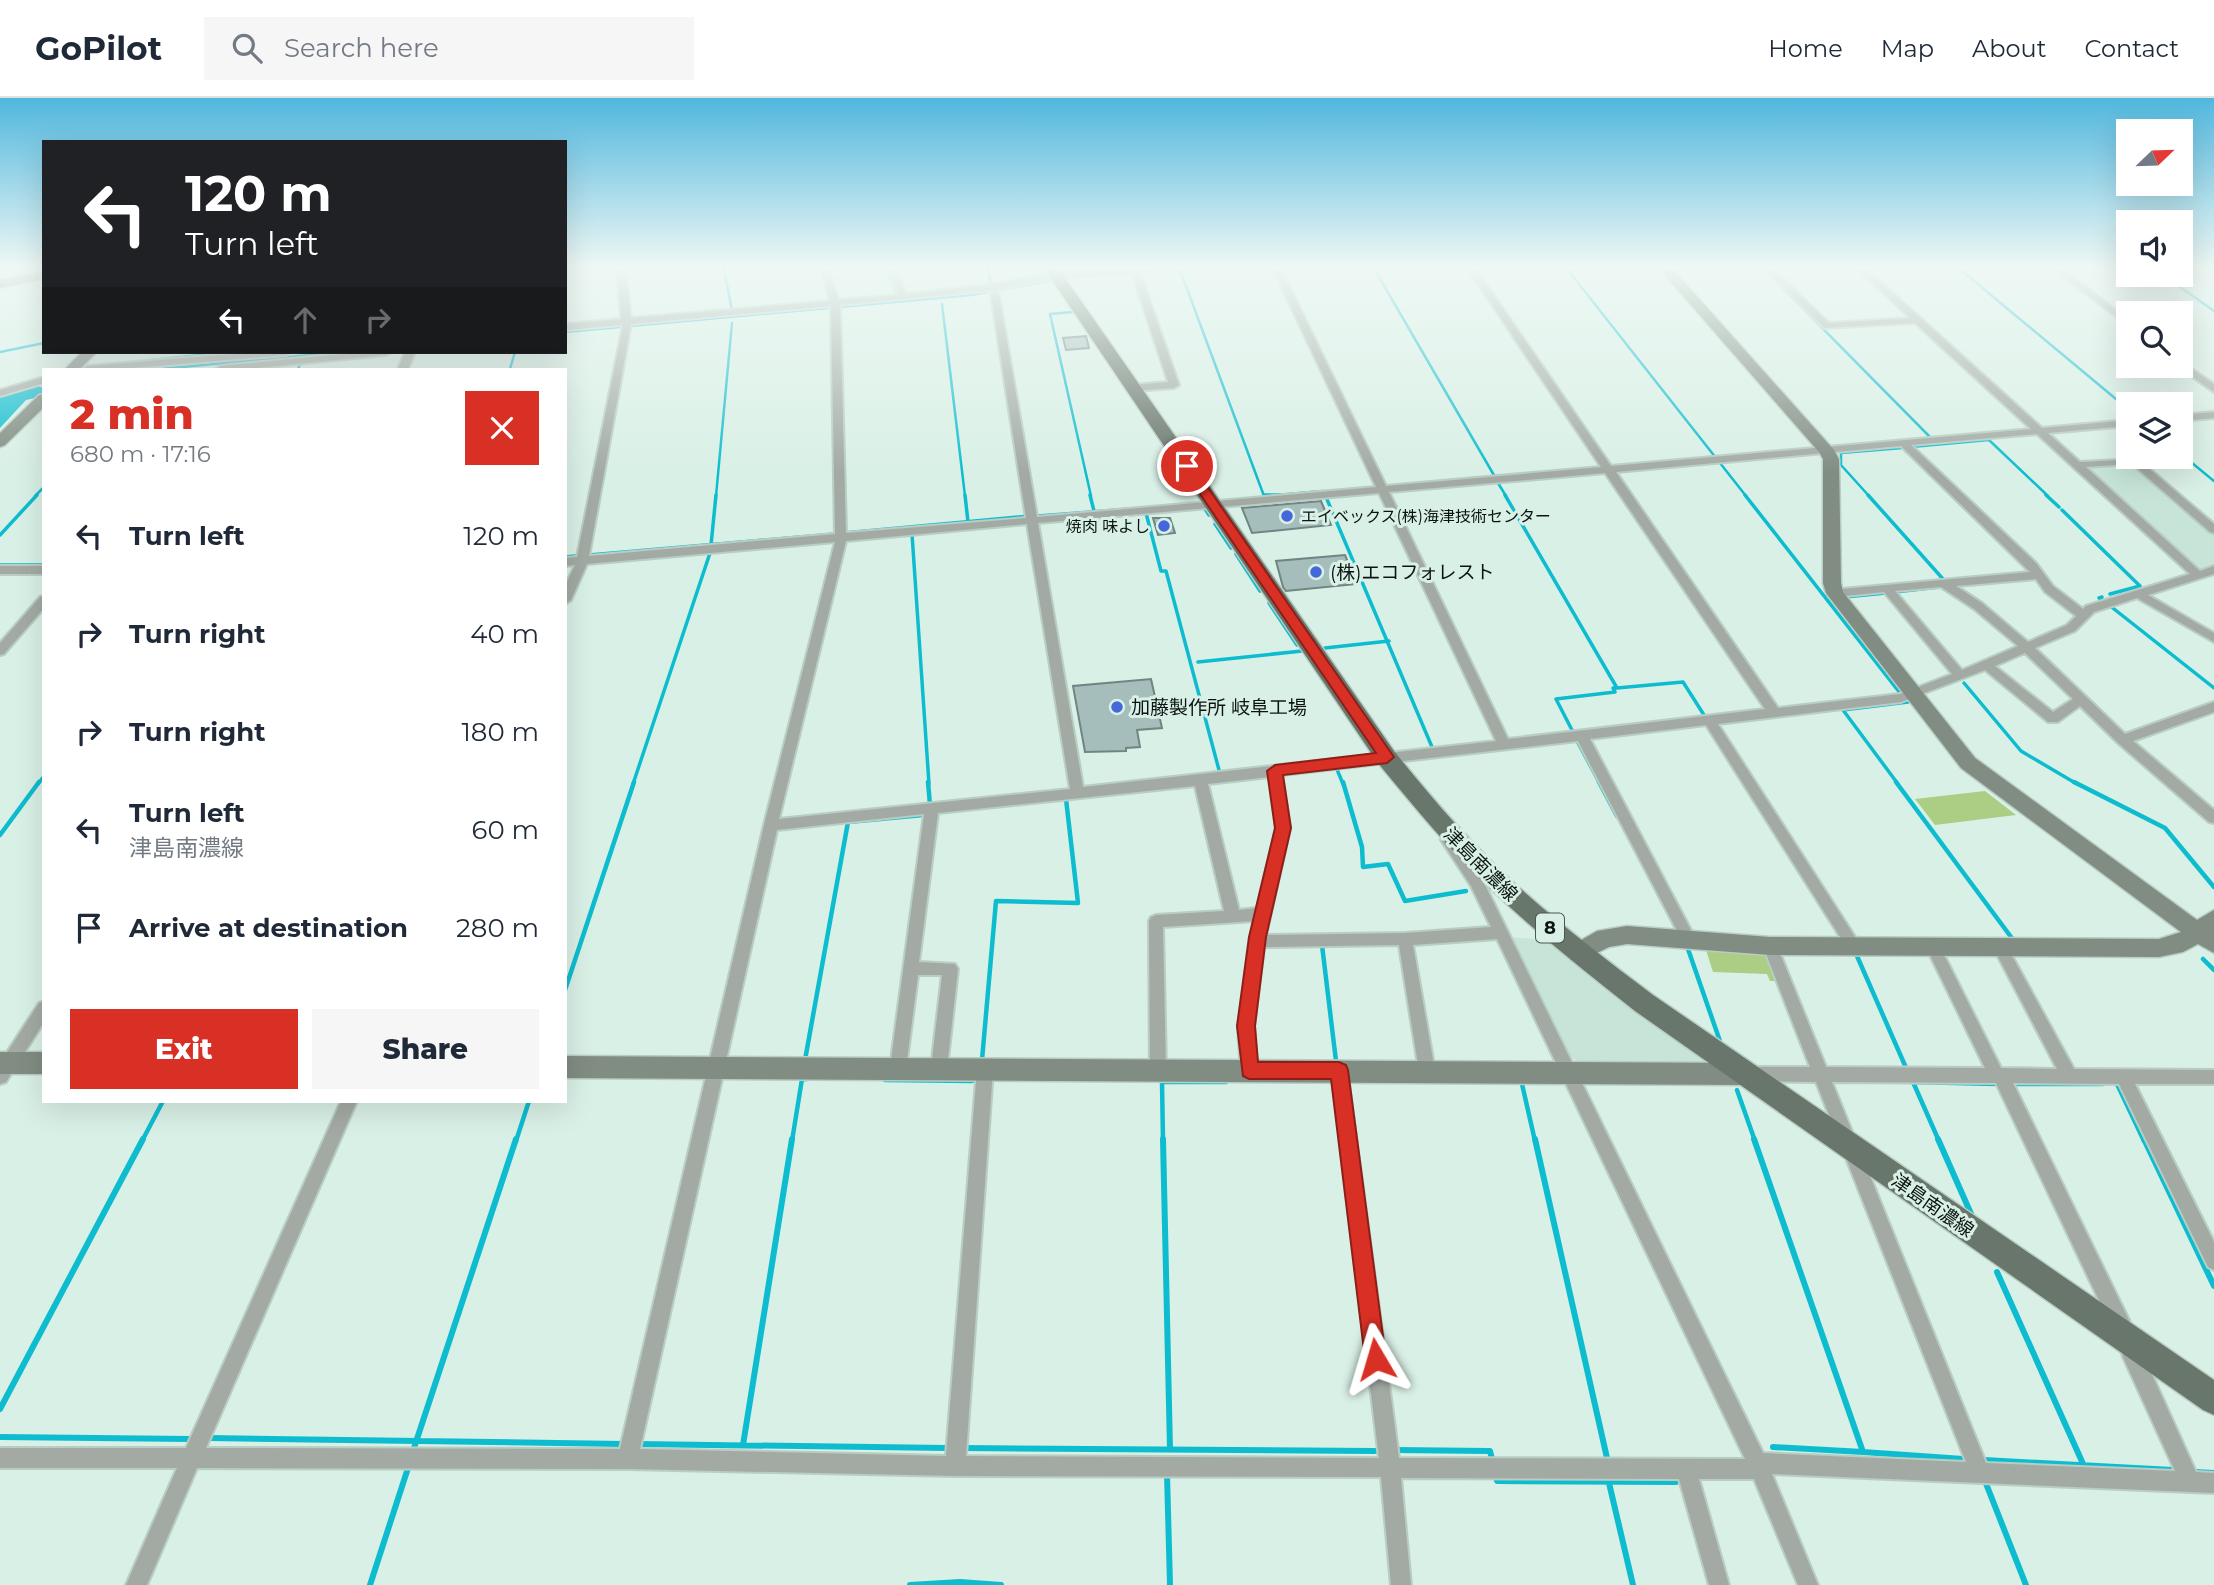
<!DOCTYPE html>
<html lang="en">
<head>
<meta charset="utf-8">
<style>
	:root { --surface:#fff; --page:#f6f6f7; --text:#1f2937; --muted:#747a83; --line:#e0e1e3; --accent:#d93025 }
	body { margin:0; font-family:Montserrat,"Noto Sans JP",sans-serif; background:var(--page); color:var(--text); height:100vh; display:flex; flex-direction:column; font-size:26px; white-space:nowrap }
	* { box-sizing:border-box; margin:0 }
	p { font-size:23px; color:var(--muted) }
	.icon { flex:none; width:38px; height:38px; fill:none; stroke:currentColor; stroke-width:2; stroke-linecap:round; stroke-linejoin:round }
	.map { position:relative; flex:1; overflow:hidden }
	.panel { position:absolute; left:42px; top:270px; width:525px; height:735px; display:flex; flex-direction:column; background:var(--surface); border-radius:0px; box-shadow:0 7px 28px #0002 }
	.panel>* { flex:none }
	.top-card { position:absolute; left:42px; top:42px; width:525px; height:214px; border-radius:0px; box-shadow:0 7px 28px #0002; background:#202124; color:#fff; overflow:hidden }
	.needle { width:46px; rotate:67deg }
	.buttons { position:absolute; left:2116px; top:21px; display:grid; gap:14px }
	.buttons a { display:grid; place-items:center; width:77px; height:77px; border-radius:0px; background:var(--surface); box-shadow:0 7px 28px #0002; font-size:35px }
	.pin { position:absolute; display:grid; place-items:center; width:60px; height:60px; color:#fff; margin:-30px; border:4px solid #fff; border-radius:50%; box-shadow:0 2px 7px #0007 }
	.me { position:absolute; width:77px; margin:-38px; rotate:353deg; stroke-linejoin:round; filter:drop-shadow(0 0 5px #0008) }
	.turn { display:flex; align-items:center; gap:24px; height:147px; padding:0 28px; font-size:32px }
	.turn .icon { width:91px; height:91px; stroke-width:2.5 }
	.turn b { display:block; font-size:49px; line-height:60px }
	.lanes { display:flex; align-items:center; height:66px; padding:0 28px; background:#0003; justify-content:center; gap:35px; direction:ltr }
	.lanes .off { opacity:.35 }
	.round { display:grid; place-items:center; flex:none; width:74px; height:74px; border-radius:0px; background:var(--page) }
	.headline { display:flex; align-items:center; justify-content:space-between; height:119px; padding:0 28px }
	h1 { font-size:42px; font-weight:800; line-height:52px; color:var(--accent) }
	.cta { display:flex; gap:14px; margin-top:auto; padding:14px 28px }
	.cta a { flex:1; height:80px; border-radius:0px; background:var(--accent); color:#fff; font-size:28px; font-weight:800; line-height:80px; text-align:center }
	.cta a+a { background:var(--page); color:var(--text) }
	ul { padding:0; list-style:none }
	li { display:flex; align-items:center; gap:21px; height:98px; padding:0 28px }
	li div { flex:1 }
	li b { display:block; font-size:26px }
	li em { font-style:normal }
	header { display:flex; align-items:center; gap:42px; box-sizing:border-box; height:98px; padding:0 35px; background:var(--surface); border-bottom:2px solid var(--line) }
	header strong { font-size:33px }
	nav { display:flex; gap:38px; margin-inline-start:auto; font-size:24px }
	.search { width:490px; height:63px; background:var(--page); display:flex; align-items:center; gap:18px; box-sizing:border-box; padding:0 24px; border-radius:0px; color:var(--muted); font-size:26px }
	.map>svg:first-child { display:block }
</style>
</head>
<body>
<header>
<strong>GoPilot</strong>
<div class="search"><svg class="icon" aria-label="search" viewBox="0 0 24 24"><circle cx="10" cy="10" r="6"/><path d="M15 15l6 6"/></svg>Search here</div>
<nav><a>Home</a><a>Map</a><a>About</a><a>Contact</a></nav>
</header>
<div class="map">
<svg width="2214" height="1487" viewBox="0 0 2214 1487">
	<rect width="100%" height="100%" fill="#d9f0e6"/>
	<path fill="#c6e5d8" d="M2134,364L2214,435V467L2198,471L2083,369Z
		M1509,839L1542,842L1559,850L1708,966L1581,965L1565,955Z"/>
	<path fill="#accd84" d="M1985,693L2016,717L1935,727L1915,701Z
		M1706,852L1769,855L1780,883H1770L1767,876L1713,874Z"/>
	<path fill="#0ebccf" d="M44,284L39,289H44V298L26,302L0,330V298Z"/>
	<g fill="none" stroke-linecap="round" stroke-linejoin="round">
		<path stroke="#0ebccf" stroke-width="2.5" d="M723,167L732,212
			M885,167L897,197
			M988,167L991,187
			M1057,167L1063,175
			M1372,167L1495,379
			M1564,167L1716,360
			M1760,167L1931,340
			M1955,167L2128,311
			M1180,172L1264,398L1323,393
			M2163,177L2214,213
			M942,206L965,398
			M1073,214L1050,216L1091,398
			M565,234L971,197L1066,180L1262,167
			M0,254L44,245
			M152,262L229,254
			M161,271L341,254
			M298,271L300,266
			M510,271L515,254
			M1912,349L1989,342L2048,398
			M2180,355L2214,383
			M1720,365L1746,398
			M1498,385L1506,398
			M35,398L44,389
			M716,398L732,225
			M1869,398L1841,367V355L1903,350"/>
		<path stroke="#0ebccf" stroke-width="3.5" d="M965,397L968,424
			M1090,397L1094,413
			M1264,397H1279
			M1505,397L1617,590H1613L1615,594L1556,601L1573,634
			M1745,397L1900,595
			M1868,397L1943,481
			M2046,397L2059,409
			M1326,399L1432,649
			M1205,411L1209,417
			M2062,412L2140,488L2110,496
			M1146,415L1161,473H1166L1219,672
			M1038,418L1144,410
			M1215,426L1231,450
			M844,435L1029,418
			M912,436L929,686
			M0,437L37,397
			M711,447L716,397
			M1236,456L1260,493
			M589,457L835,436
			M565,459L575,458
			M0,467H44
			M1895,494L1939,489
			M1845,499L1886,495
			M2102,499L2099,500L2102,502
			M1269,505L1297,547
			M2109,507L2214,590
			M1325,550L1389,543
			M1198,564L1302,553
			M1964,585L2021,653L2077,686
			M1617,590L1683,584L1704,617
			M1577,643L1600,686
			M1336,669L1343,686
			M38,686L44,678
			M633,686L710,455
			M1898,686L1843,612L1908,604"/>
		<path stroke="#0ebccf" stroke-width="4.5" d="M928,684L930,707
			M1343,684L1362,749L1363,769L1388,766L1405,803L1466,793
			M1599,684L1617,718
			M1896,684L2014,843
			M2074,684L2165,730L2214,789
			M0,737L39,684
			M1322,847L1336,963
			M1688,851L1722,949
			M1857,858L1907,972
			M2203,861L2214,872
			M565,892L634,684
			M805,962L848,724L923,717L925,714
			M982,962L996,803L1078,805L1066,701
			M885,982L972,983
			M1911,984L1997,986
			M1913,984L1939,1043
			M1522,986L1535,1043
			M2011,986H2103
			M2117,986L2144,1043
			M1737,992L1755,1043
			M142,1043L163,1003
			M516,1043L529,1003
			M792,1043L802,981H807
			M1163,1043L1162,984H1226"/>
		<path stroke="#0ebccf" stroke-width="6" d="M1163,1041L1170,1351
			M1535,1041L1607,1360
			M1754,1041L1863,1354L1773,1349
			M1938,1041L1972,1118
			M2144,1041L2214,1188
			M1997,1174L2084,1368
			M0,1311L143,1041
			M0,1339L190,1341
			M209,1340L623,1346
			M637,1346L947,1350
			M743,1347L792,1041
			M963,1350L1375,1353
			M1394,1352L1490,1353L1492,1361
			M413,1353L516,1041
			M1863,1354L1963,1361
			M1984,1362L2173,1372
			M2194,1374L2214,1375
			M1167,1376L1170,1487
			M1496,1378L1497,1383L1676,1384
			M1985,1383L2026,1487
			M1609,1385L1633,1487
			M370,1487L408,1370
			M910,1487L960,1484L1001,1487"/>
	</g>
	<path fill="#a6bebb" stroke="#6e8582" stroke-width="2" d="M1086,238L1089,250L1066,252L1063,240Z
		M1321,403L1331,427L1252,435L1242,410Z
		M1153,420H1170L1175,435L1158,437Z
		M1345,457L1357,486L1286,493L1283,489L1276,463Z
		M1151,581L1162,630L1137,632L1140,649L1126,650V653L1085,654L1073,588Z"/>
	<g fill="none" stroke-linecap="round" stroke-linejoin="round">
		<g stroke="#b8cdc4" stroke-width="4">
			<path id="street" d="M617,167H625L631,220L830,203L820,167H828L838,202L898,197L887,167H895L906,196L994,186L1056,174L1179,167H1217L1213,170L1140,174L1179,287L1174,290L1133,293L1128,290L1133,287L1168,284L1132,175L1056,180L994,192L840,207L846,435L1026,420L991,197L995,194L999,197L1037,419L1376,389L1271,167H1279L1386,388L1601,369L1465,167H1473L1611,368L2031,331L1915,225L1824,230L1761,167H1769L1829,225L1910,220L1853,167H1862L2042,330L2128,322V328L2048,335L2080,364L2138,361L2214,426V435L2210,434L2132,366L2086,369L2200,473L2214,468V476L2148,497L2214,535V544L2137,500L2094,514L2075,533L2035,550L2125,636L2214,604V614L2133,643L2214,712V725L2209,724L2118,645L2080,608L2058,624H2048L1985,572L1901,604L1718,626L1859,845L1861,849L1859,853L1854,855L1849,853L1706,627L1590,641L1694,838L1696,842L1694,846L1689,848L1684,846L1578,643L1282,677L1290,730L1266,837L1405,835L1491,829L1471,788L1441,742L1443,738H1453L1484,785L1763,1355L1966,1364L1816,984L1750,983L1744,981L1742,976L1744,971L1750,969H1810L1763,848L1765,844L1770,842L1775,844L1777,848L1826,969L1985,970L1926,849L1928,845L1933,843L1938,845L2001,970L2057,971L1993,849L1995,845L2000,843L2005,845L2074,971L2214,972V986H2135L2214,1144V1172L2208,1169L2119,986L2013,985L2129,1222L2131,1229L2129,1236L2122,1238L2115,1236L1996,985L1832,984L1986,1365L2175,1373L2123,1259L2120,1248L2122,1241L2129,1239L2136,1241L2196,1374L2214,1375V1395L1772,1376L1818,1487H1798L1754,1381H1699L1729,1487H1709L1679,1381L1401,1380L1411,1487H1391L1381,1379L955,1378L628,1371L197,1370L147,1487H126L177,1370H0V1350H186L341,1003H357L206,1350L620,1351L764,727L835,444L587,466L571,502L565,506V488L575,467L565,468V460L577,459L622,232V227L565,232V226L621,221ZM831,208L835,436L589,458L631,226ZM2037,336L2190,476L2086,508L2083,511L2053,488L2036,465L1911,347ZM1901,348L2030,474L1831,492V498L1835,499L1884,494L1952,576L1900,596L1778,610L1616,374ZM1605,375L1765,611L1508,641L1389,394ZM1379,395L1496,643L1083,689L1038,425ZM1027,426L1070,691L779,721L846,443ZM2036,481L2045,494L2076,518L2067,527L2028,544L1982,505L1956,488ZM1941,489L1974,511L2018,548L1962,572L1895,493ZM2025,555L2073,601L2053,614L1995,568ZM1269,679L1276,730L1257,810L1239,812L1208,686ZM1195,688L1224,813L1156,817L1151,819L1149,823L1150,973L1152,978L1158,980L1164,978L1166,973L1163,829L1254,823L1238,928L1241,973L1243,978L1249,980L1255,978L1257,973L1254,928L1264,849L1399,847L1419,973L1421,978L1427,980L1433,978L1435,973L1413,847L1497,841L1745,1361L1399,1360L1347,972L1345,967L1339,965L1333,967L1331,972L1379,1360L966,1358L993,971L991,966L985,964L979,966L977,971L946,1358L640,1351L777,732L924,716L890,970L892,975L898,977L904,975L906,970L918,877H942L931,970L933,975L939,977L945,975L947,970L958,871L955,866L919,864L938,715Z
				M2048,167H2057L2128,221V228Z
				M256,254H291L286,257L119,271H83L88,268Z
				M361,254H391L386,257L247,271H216L221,268Z
				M405,254H415L408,271H398Z
				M2180,263L2214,286V294L2177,268H2180Z
				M44,279V285L0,298V292Z
				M2214,314V320L2180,323V317Z
				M0,468H44V476H0Z
				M44,498V510L4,556L0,557V545L40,499Z
				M44,903V924L6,984L0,986V965L39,905Z"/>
		</g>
		<g stroke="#b8cdc4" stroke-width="3">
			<path id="secondary" d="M1656,167H1669L1834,352L1839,361L1841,485L1843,494L1975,660L2197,822L2214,812V855L2198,846L2183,854L2159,859L1770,857L1627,846L1609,849L1579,864L1571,862L1568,855L1571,848L1597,833L1627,828L1770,839L2159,841L2181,834L1961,670L1826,495L1823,485V361L1819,354Z
				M44,173V181L0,190V182Z
				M82,254H97L80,271H65Z
				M44,296V309L5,347L0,349V335L39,297Z
				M0,954H44V976H0Z
				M565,958L1745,965L1754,968L1757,976L1754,984L1745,987L565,980Z"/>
		</g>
		<g stroke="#b8cdc4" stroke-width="3">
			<path id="primary" d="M1042,167H1056L1394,653C1431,699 1469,744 1512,783C1557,824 1605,861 1653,897L2214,1282V1317L2203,1312L1635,913C1587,875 1540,838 1496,796C1453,756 1415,710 1378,665Z"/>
		</g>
		<use href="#street" fill="#a3aaa4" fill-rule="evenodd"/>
		<use href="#secondary" fill="#818c82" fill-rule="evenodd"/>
		<use href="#primary" fill="#69766b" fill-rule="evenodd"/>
	</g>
	<linearGradient id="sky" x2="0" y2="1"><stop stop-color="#51b7de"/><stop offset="0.45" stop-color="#eef8f4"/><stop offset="1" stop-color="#eef8f4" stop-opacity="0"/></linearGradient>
	<rect width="2214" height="375" fill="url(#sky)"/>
	<path fill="#d93025" stroke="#8d1f18" stroke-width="2" d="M1187,364L1191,365L1394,659L1387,665L1283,677L1291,730L1266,839L1255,928L1258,964H1339L1346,967L1348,972L1386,1261L1383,1269L1376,1272L1368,1269L1365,1261L1331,981H1249L1243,978L1237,928L1249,839L1275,730L1267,673L1275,667L1376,655L1181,368Z"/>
	<g fill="#4368da" stroke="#d9f0e6" stroke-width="2.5">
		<circle cx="1287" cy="418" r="7"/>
		<circle cx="1164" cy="428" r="7"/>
		<circle cx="1316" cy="474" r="7"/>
		<circle cx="1117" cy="609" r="7"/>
	</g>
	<g text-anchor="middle" stroke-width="6" stroke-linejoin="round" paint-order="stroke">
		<g font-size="16" fill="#0c1411" stroke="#d9f0e6" text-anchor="start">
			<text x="1301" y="424">エイベックス(株)海津技術センター</text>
			<text x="1150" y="434" text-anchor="end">焼肉 味よし</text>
		</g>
		<rect fill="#d9f0e6" stroke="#4a5651" stroke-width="2" x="1536" y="815.5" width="28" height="29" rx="5"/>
		<g font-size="18" font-weight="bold" fill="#0c1411">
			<text x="1550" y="836">8</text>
		</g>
		<g font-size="19" fill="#0c1411" stroke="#d9f0e6" text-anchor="start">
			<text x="1330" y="481">(株)エコフォレスト</text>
			<text x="1131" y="616">加藤製作所 岐阜工場</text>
		</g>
		<g font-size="19" fill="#0c1411" stroke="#d9f0e6">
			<text transform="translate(1481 766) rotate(45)" y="7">津島南濃線</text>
			<text transform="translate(1933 1107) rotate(35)" y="7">津島南濃線</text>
		</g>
	</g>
</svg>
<div class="buttons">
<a><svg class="needle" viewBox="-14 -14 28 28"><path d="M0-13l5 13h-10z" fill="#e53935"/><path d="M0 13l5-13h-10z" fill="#747a83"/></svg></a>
<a><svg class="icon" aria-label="sound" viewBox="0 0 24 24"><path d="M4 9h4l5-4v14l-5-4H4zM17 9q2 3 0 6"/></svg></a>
<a><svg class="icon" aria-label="search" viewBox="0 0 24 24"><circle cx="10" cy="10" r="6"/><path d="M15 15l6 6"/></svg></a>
<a><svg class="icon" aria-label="layers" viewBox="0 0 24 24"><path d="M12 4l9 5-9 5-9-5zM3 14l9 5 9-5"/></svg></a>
</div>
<div class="pin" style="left:1187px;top:368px;background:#d93025"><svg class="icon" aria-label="arrive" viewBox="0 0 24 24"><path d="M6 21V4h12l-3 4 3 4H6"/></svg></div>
<svg class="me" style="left:1376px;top:1261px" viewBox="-20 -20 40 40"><path d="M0-17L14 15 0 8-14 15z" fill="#d93025" stroke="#fff" stroke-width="4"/></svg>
<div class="top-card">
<div class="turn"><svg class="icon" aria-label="left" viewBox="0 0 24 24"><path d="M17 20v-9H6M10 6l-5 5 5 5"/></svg><div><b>120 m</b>Turn left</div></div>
<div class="lanes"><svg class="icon" aria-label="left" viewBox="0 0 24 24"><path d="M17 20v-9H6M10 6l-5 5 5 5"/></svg><svg class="icon off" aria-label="ahead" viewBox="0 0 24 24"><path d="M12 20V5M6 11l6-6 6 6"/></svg><svg class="icon off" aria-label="right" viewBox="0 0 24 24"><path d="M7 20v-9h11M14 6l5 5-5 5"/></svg></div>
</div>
<section class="panel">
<div class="headline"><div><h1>2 min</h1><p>680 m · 17:16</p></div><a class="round" style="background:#d93025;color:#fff"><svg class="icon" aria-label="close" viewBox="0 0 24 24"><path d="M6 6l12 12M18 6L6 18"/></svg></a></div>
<ul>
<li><svg class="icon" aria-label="left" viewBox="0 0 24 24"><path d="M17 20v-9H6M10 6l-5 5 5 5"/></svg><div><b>Turn left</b></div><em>120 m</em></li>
<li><svg class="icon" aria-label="right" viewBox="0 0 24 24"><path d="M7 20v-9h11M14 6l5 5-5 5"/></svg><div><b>Turn right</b></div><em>40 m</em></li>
<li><svg class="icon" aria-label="right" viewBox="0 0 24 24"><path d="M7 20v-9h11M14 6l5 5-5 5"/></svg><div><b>Turn right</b></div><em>180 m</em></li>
<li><svg class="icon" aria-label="left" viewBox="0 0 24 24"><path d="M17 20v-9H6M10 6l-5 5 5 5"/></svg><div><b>Turn left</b><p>津島南濃線</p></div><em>60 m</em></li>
<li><svg class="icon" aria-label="arrive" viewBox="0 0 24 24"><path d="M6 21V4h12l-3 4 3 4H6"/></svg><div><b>Arrive at destination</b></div><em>280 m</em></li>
</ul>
<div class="cta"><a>Exit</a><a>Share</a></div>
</section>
</div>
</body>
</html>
